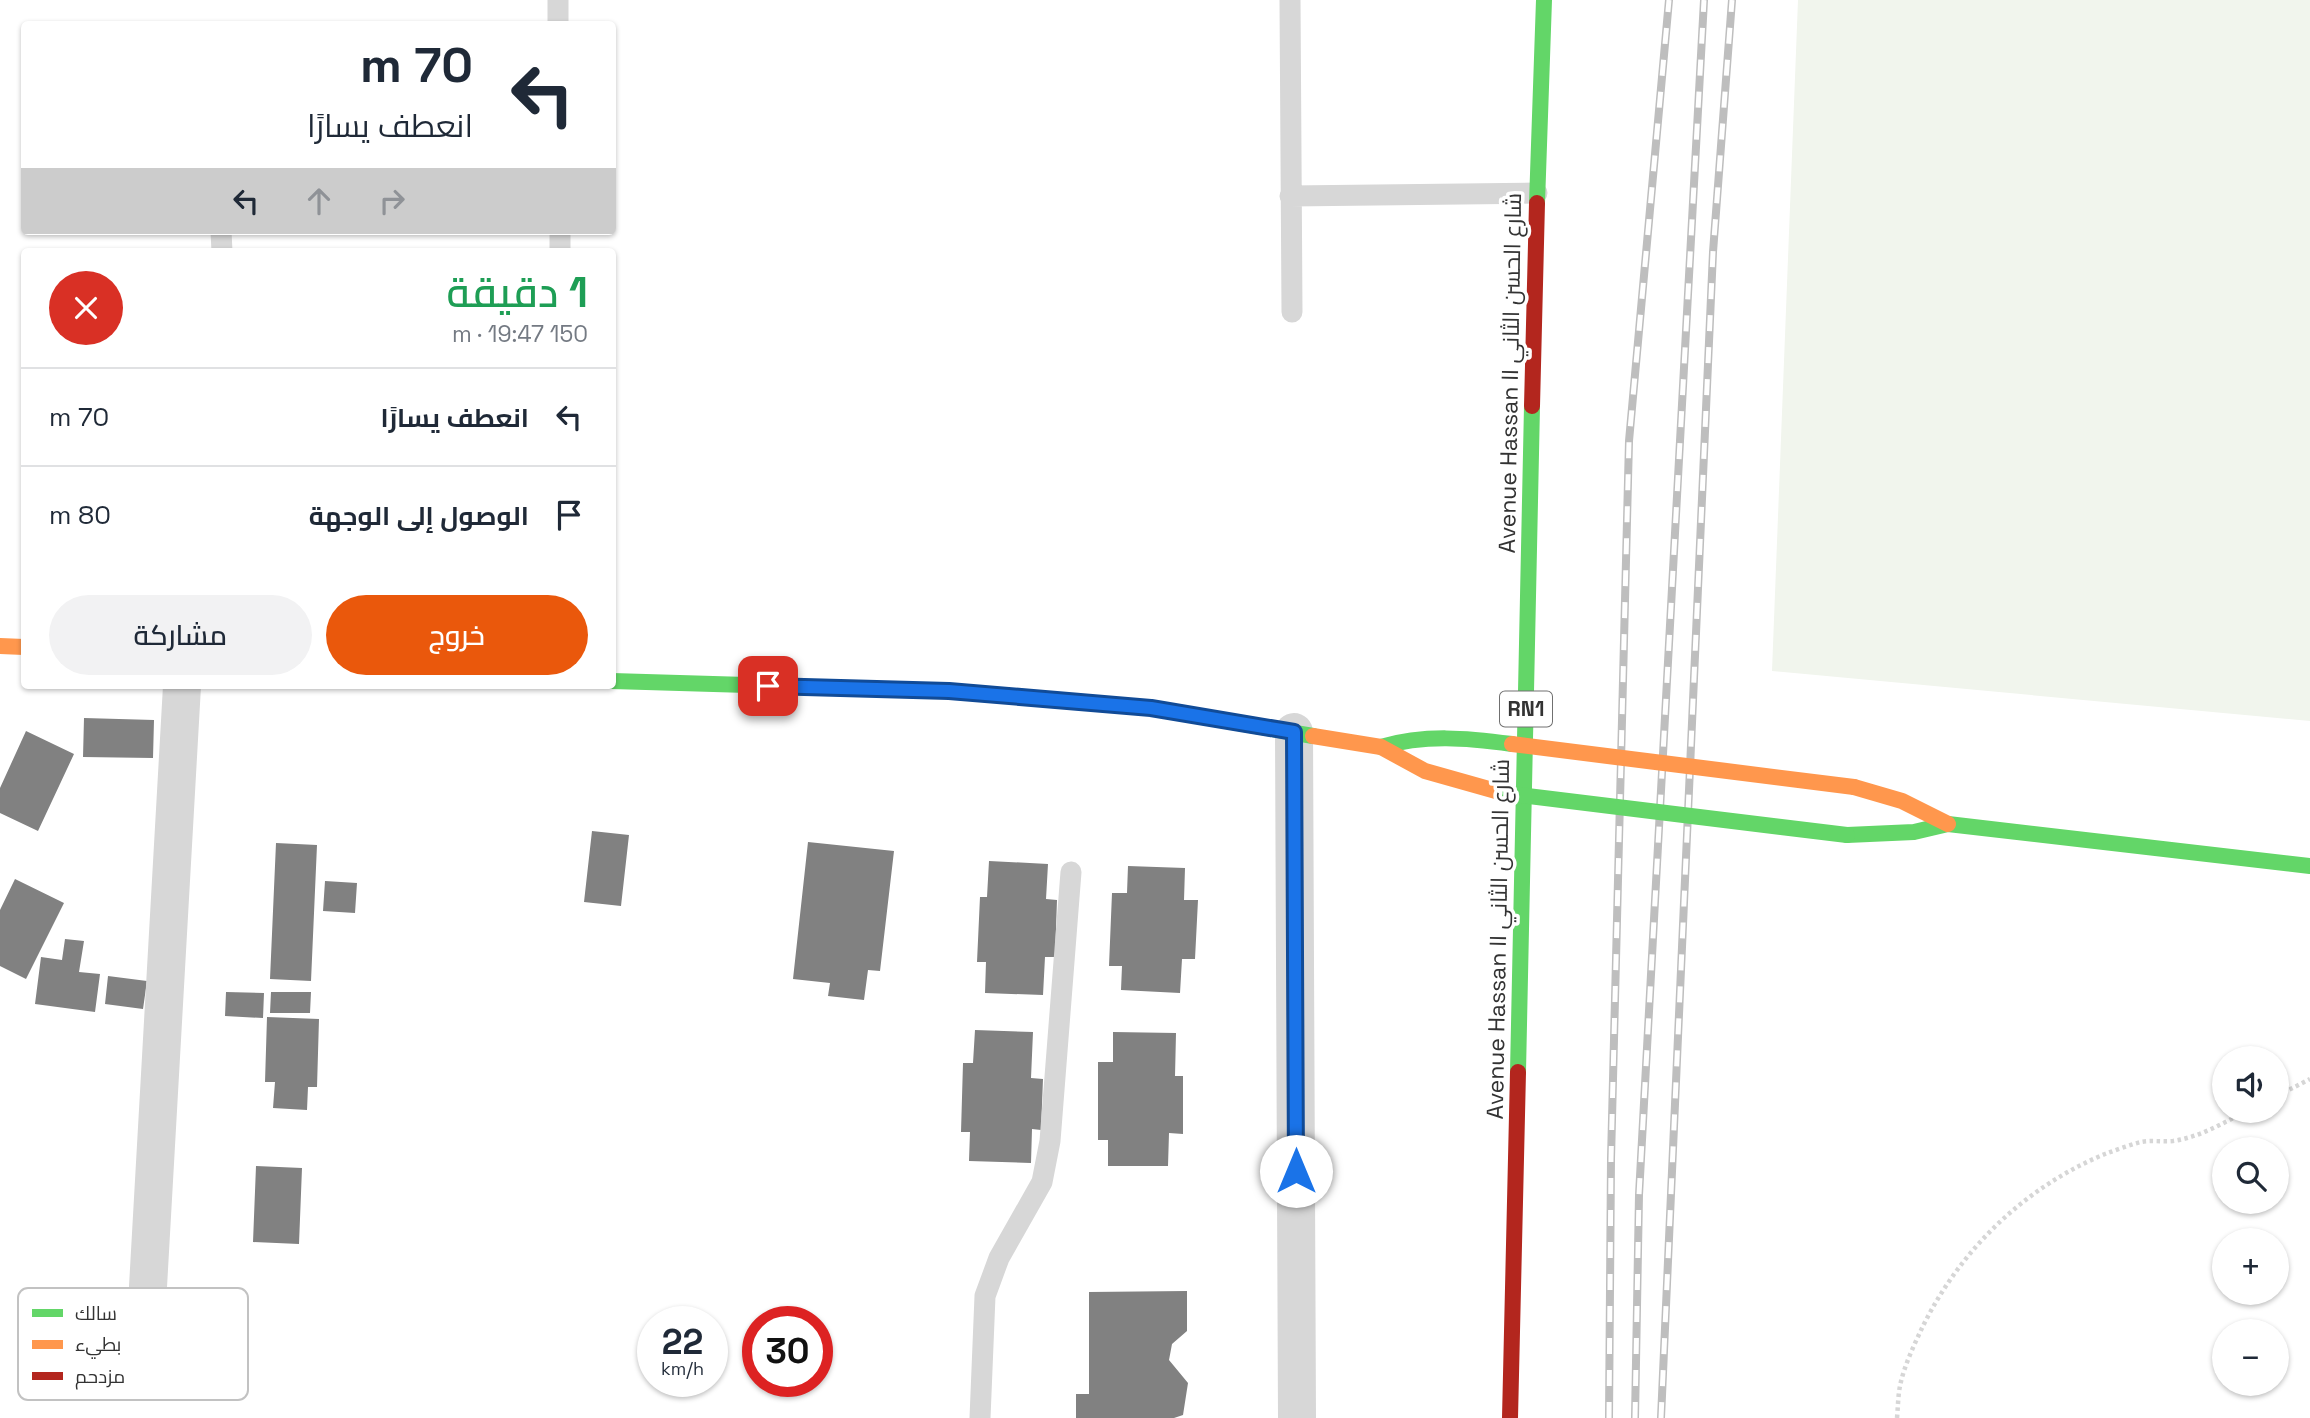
<!DOCTYPE html>
<html lang="ar">
<head>
<meta charset="utf-8">
<style>
	:root { --surface:#fff; --page:#f2f2f3; --text:#1f2937; --muted:#747a83; --line:#e0e1e3; --accent:#ea580c }
	body { margin:0; font-family:"Space Grotesk",Cairo,sans-serif; background:var(--page); color:var(--text); direction:rtl; height:100vh; display:flex; flex-direction:column; font-size:26px; white-space:nowrap }
	* { box-sizing:border-box; margin:0 }
	p { font-size:23px; color:var(--muted) }
	.icon { flex:none; width:38px; height:38px; fill:none; stroke:currentColor; stroke-width:2; stroke-linecap:round; stroke-linejoin:round }
	.map { position:relative; flex:1; overflow:hidden; direction:ltr }
	.side { position:absolute; left:21px; top:248px; width:595px; height:441px; display:flex; flex-direction:column; background:var(--surface); border-radius:7px; box-shadow:0 2px 5px #0004; direction:rtl }
	.side>* { flex:none }
	.top-card { position:absolute; left:21px; top:21px; width:595px; height:214px; border-radius:7px; box-shadow:0 2px 5px #0004; direction:rtl; background:#fff; color:var(--text); overflow:hidden }
	.buttons { position:absolute; left:2212px; top:1046px; display:grid; gap:14px }
	.buttons a { display:grid; place-items:center; width:77px; height:77px; border-radius:50%; background:var(--surface); box-shadow:0 2px 5px #0004; font-size:35px }
	.speed { position:absolute; left:637px; top:1306px; display:flex; gap:14px; font-size:35px; font-weight:700; text-align:center }
	.speed>* { display:grid; place-content:center; width:91px; height:91px; border-radius:50%; background:var(--surface); box-shadow:0 2px 5px #0004; line-height:1 }
	.speed small { font-size:18px; font-weight:400 }
	.speed .limit { border:10px solid #d22; background:#fff; color:#111 }
	.pin { position:absolute; display:grid; place-items:center; width:60px; height:60px; color:#fff; margin:-30px; border-radius:14px; box-shadow:0 4px 10px #0006 }
	.me { position:absolute; width:77px; margin:-38px; rotate:0deg; stroke-linejoin:round; filter:drop-shadow(0 0 5px #0008) }
	.turn { display:flex; align-items:center; gap:24px; height:147px; padding:0 28px; font-size:32px }
	.turn .icon { width:91px; height:91px; stroke-width:2.5 }
	.turn b { display:block; font-size:49px; line-height:60px }
	.lanes { display:flex; align-items:center; height:66px; padding:0 28px; background:#0003; justify-content:center; gap:35px; direction:ltr }
	.lanes .off { opacity:.35 }
	.round { display:grid; place-items:center; flex:none; width:74px; height:74px; border-radius:37px; background:var(--page) }
	.headline { display:flex; align-items:center; justify-content:space-between; height:119px; padding:0 28px }
	h1 { font-size:42px; font-weight:600; line-height:52px; color:#1e9e55 }
	.button { display:flex; gap:14px; margin-top:auto; padding:14px 28px }
	.button a { flex:1; height:80px; border-radius:42px; background:var(--accent); color:#fff; font-size:28px; font-weight:600; line-height:80px; text-align:center }
	.button a+a { background:var(--page); color:var(--text) }
	ul { padding:0; list-style:none }
	li { display:flex; align-items:center; gap:21px; height:98px; padding:0 28px; border-top:2px solid var(--line) }
	li div { flex:1 }
	li b { display:block; font-size:26px }
	li em { font-style:normal }
	.map>svg:first-child { display:block }
</style>
</head>
<body>
<div class="map">
<svg width="2310" height="1418" viewBox="0 0 2310 1418">
	<rect width="100%" height="100%" fill="#fff"/>
	<path fill="#f1f5ed" d="M1798,0H2310V721L1772,671Z"/>
	<path fill="#818181" d="M84,718L154,720L153,758L83,757Z
		M26,731L74,754L38,831L0,813V788Z
		M592,831L629,835L621,906L584,902Z
		M808,842L894,851L880,971L868,970L864,1000L828,996L830,983L793,979Z
		M276,843L317,845L311,981L270,979Z
		M989,861L1048,864L1046,899L1057,900L1055,957H1045L1043,995L985,993L986,962H977L980,897H987Z
		M1128,866L1185,868L1184,900H1198L1195,959H1182L1180,993L1121,990L1122,966H1109L1112,893H1127Z
		M15,879L64,903L26,979L0,966V910Z
		M325,881L357,883L355,913L323,911Z
		M65,939L84,941L79,972L100,974L95,1012L35,1004L41,957L62,960Z
		M108,976L147,981L143,1009L105,1004Z
		M226,992L264,993L263,1018L225,1016Z
		M271,992H311L310,1013H270Z
		M267,1017L319,1019L317,1087H308L307,1110L273,1108L275,1082H265Z
		M975,1030L1033,1032L1031,1078L1043,1079L1041,1130L1032,1129L1031,1163L969,1161L970,1132H961L963,1063H973Z
		M1113,1032L1176,1033L1175,1076H1183V1134L1169,1133L1168,1166H1108V1140H1098V1062H1113Z
		M256,1166L302,1168L299,1244L253,1242Z
		M1187,1291V1331L1172,1344L1169,1360L1188,1383L1183,1415L1174,1418H1076V1394H1089V1292Z"/>
	<g fill="none" stroke-linecap="round" stroke-linejoin="round">
		<path stroke="#d6d6d6" stroke-width="4.5" stroke-dasharray="3.5 3.5" stroke-linecap="butt" d="M2277,1096L2310,1079
			M1897,1418C1898,1407 1898,1396 1900,1386C1904,1366 1914,1345 1923,1326C1961,1249 2025,1187 2105,1154C2116,1150 2129,1145 2141,1142C2151,1140 2162,1142 2173,1141C2200,1137 2223,1123 2247,1111"/>
		<path stroke="#d7d7d7" stroke-width="21" d="M558,0V24
			M1290,0L1292,312
			M1290,196L1537,193
			M221,231L222,252
			M560,231V252
			M980,1418L985,1296L999,1258L1042,1182L1050,1141L1071,872"/>
		<path stroke="#d7d7d7" stroke-width="38" d="M1294,732L1297,1418
			M143,1375L182,686"/>
		<path stroke="#63d668" stroke-width="16" d="M1537,203L1544,0
			M612,681L949,691L1151,708L1313,736
			M1381,747C1425,734 1467,738 1512,744
			M1847,835L1914,832L1948,824L2310,866
			M1518,1072L1532,406"/>
		<path stroke="#ff974d" stroke-width="16" d="M0,646L24,647
			M1313,736L1381,747L1425,771L1503,793
			M1854,787L1902,801L1948,824"/>
		<path stroke="#b3261e" stroke-width="16" d="M1532,406L1537,203
			M1510,1418L1518,1072"/>
		<g stroke="#bebebe" stroke-width="8">
			<path id="rail" d="M1609,1418L1611,1159L1629,441L1669,0
				M1635,1418L1639,1195L1704,0
				M1661,1418L1713,252L1732,0"/>
		</g>
		<use href="#rail" stroke="#fff" stroke-width="5" stroke-dasharray="16" stroke-linecap="butt"/>
		<path stroke="#63d668" stroke-width="16" d="M1503,793L1847,835"/>
		<path stroke="#ff974d" stroke-width="16" d="M1512,744L1854,787"/>
	</g>
	<g fill="none" stroke-linecap="round" stroke-linejoin="round">
		<g stroke="#114b97" stroke-width="18">
			<path id="route" d="M768,686L949,691L1151,708L1294,732L1296,1171"/>
		</g>
		<use href="#route" stroke="#1a73e8" stroke-width="12"/>
	</g>
	<g text-anchor="middle" stroke-width="7" stroke-linejoin="round" paint-order="stroke">
		<rect fill="#fff" stroke="#707070" stroke-width="2" x="1500" y="691.5" width="52" height="35" rx="5"/>
		<g font-size="21" font-weight="bold" fill="#333">
			<text x="1526" y="716">RN1</text>
		</g>
		<g font-size="23" fill="#333" stroke="#fff">
			<text transform="translate(1510 373) rotate(-89)" y="8">Avenue Hassan II شارع الحسن الثاني</text>
			<text transform="translate(1498 939) rotate(-89)" y="8">Avenue Hassan II شارع الحسن الثاني</text>
		</g>
	</g>
	<rect x="18" y="1288" width="230" height="112" rx="10" fill="#fff" stroke="#c2c2c2" stroke-width="2"/>
	<rect x="32" y="1309" width="31" height="8" fill="#63d668"/>
	<rect x="32" y="1340" width="31" height="9" fill="#ff974d"/>
	<rect x="32" y="1372" width="31" height="8" fill="#b3261e"/>
	<g font-size="19" fill="#333">
		<text x="75" y="1320">سالك</text>
		<text x="75" y="1351">بطيء</text>
		<text x="75" y="1383">مزدحم</text>
	</g>
</svg>
<div class="buttons">
<a><svg class="icon" aria-label="sound" viewBox="0 0 24 24"><path d="M4 9h4l5-4v14l-5-4H4zM17 9q2 3 0 6"/></svg></a>
<a><svg class="icon" aria-label="search" viewBox="0 0 24 24"><circle cx="10" cy="10" r="6"/><path d="M15 15l6 6"/></svg></a>
<a>+</a>
<a>−</a>
</div>
<div class="speed"><div>22<small>km/h</small></div><div class="limit">30</div></div>
<div class="pin" style="left:768px;top:686px;background:#d93025"><svg class="icon" aria-label="arrive" viewBox="0 0 24 24"><path d="M6 21V4h12l-3 4 3 4H6"/></svg></div>
<svg class="me" style="left:1296px;top:1171px" viewBox="-20 -20 40 40"><circle r="19" fill="#fff"/><path d="M0-13L10 11 0 6-10 11z" fill="#1a73e8"/></svg>
<div class="top-card">
<div class="turn"><svg class="icon" aria-label="left" viewBox="0 0 24 24"><path d="M17 20v-9H6M10 6l-5 5 5 5"/></svg><div><b>70 m</b>انعطف يسارًا</div></div>
<div class="lanes"><svg class="icon" aria-label="left" viewBox="0 0 24 24"><path d="M17 20v-9H6M10 6l-5 5 5 5"/></svg><svg class="icon off" aria-label="ahead" viewBox="0 0 24 24"><path d="M12 20V5M6 11l6-6 6 6"/></svg><svg class="icon off" aria-label="right" viewBox="0 0 24 24"><path d="M7 20v-9h11M14 6l5 5-5 5"/></svg></div>
</div>
<section class="side">
<div class="headline"><div><h1>1 دقيقة</h1><p>150 m · 19:47</p></div><a class="round" style="background:#d93025;color:#fff"><svg class="icon" aria-label="close" viewBox="0 0 24 24"><path d="M6 6l12 12M18 6L6 18"/></svg></a></div>
<ul>
<li><svg class="icon" aria-label="left" viewBox="0 0 24 24"><path d="M17 20v-9H6M10 6l-5 5 5 5"/></svg><div><b>انعطف يسارًا</b></div><em>70 m</em></li>
<li><svg class="icon" aria-label="arrive" viewBox="0 0 24 24"><path d="M6 21V4h12l-3 4 3 4H6"/></svg><div><b>الوصول إلى الوجهة</b></div><em>80 m</em></li>
</ul>
<div class="button"><a>خروج</a><a>مشاركة</a></div>
</section>
</div>
</body>
</html>
